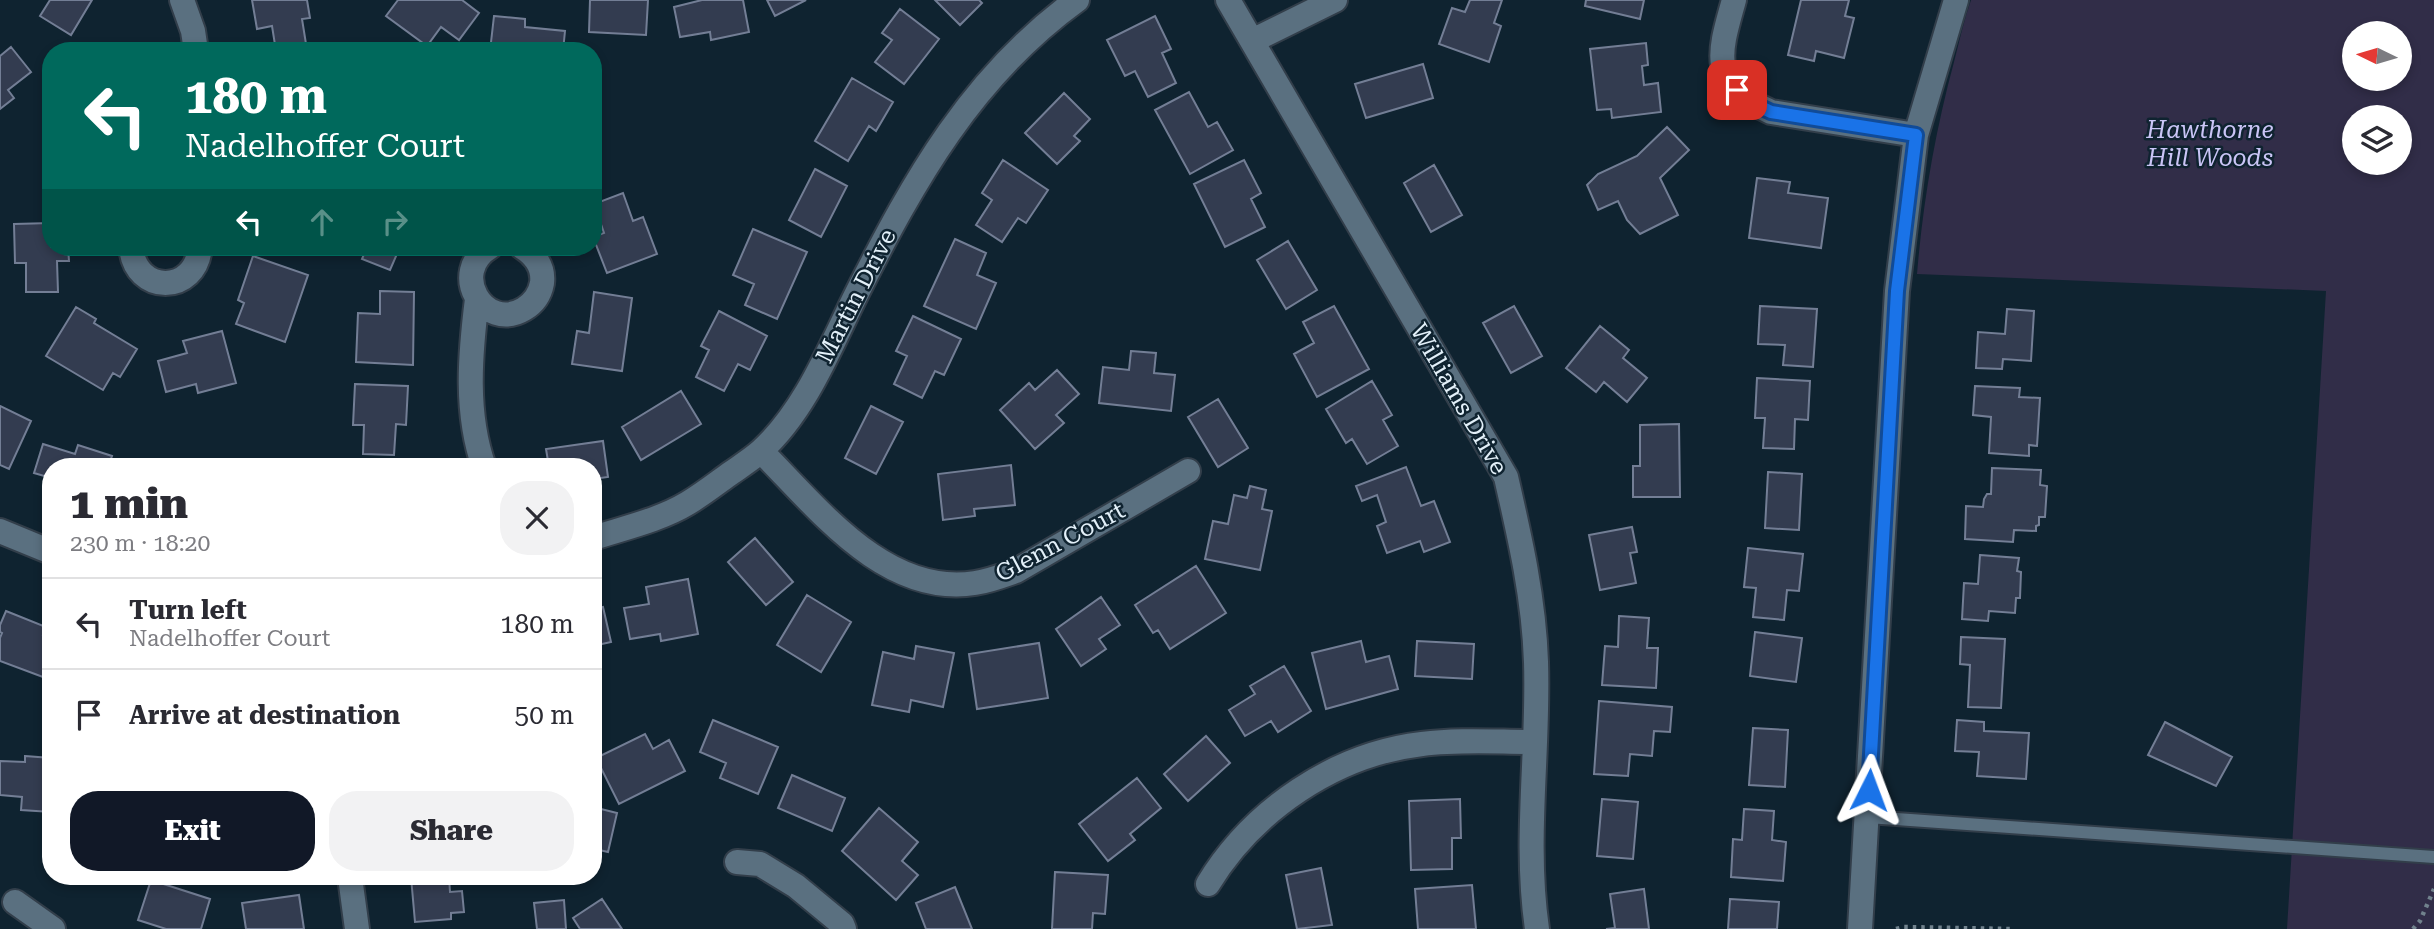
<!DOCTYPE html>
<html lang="en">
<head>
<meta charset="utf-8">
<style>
	:root { --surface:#fff; --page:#f2f2f3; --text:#2b2b33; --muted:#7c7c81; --line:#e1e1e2; --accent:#111827 }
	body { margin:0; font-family:"Roboto Serif",serif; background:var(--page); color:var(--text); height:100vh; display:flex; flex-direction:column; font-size:26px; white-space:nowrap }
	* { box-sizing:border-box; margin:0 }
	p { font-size:23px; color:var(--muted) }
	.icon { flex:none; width:38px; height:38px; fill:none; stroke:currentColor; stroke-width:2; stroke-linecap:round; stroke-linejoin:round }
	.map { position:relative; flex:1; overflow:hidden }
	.panel { position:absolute; left:42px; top:458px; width:560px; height:427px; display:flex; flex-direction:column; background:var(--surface); border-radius:28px; box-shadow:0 4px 10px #0003 }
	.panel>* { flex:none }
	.guide { position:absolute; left:42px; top:42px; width:560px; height:214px; border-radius:28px; box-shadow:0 4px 10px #0003; background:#00695c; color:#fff; overflow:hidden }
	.needle { width:46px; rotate:275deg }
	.tools { position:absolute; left:2342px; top:21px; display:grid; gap:14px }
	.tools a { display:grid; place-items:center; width:70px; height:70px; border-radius:50%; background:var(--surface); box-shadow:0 4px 10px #0003; font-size:35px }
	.pin { position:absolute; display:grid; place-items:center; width:60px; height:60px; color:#fff; margin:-30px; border-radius:14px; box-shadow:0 4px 10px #0006 }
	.me { position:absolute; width:77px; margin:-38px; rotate:3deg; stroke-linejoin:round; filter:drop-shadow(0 0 5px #0008) }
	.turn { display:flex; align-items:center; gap:24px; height:147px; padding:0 28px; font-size:32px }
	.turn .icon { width:91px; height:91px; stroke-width:2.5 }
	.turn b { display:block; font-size:49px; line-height:60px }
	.lanes { display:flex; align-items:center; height:66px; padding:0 28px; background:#0003; justify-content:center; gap:35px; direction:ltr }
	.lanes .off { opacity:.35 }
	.round { display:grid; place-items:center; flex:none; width:74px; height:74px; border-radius:28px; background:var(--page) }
	.summary { display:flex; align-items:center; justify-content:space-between; height:119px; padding:0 28px }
	h1 { font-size:42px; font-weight:800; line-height:52px }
	.button { display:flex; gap:14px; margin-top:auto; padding:14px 28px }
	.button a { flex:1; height:80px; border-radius:28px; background:var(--accent); color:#fff; font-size:28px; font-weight:800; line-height:80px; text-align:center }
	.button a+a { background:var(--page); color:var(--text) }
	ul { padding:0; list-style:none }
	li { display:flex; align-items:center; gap:21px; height:91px; padding:0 28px; border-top:2px solid var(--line) }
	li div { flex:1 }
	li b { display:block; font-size:26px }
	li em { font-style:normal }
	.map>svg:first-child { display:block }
</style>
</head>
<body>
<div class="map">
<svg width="2434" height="929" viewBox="0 0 2434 929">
	<rect width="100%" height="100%" fill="#0f2330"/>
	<path fill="#312d48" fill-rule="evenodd" d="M1971,0H2434V929H2287L2326,291L1917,274C1923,202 1935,132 1954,62C1959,42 1964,20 1971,0ZM2354,33H2399V79H2354ZM2354,117H2399V163H2354Z"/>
	<path fill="#333c50" stroke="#737e95" stroke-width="2" d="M50,0H92L71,35L40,16Z
		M252,0H307L310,18L302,19L307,50L276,51L272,26L257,29Z
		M398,0H462L479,13L459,40L441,27L427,46L386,16Z
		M590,0H648L646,35L589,32Z
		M702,0H743L749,32L711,40L710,32L680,37L674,7Z
		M767,0H806L775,16Z
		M935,0H979L982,3L960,25Z
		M1470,0H1502L1494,23L1501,26L1489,62L1439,44L1452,8L1465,12Z
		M1586,0H1644L1640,19L1585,6Z
		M1801,0H1849L1845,16L1854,18L1844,58L1816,51L1814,61L1788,55Z
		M900,9L939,39L904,84L875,62L892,40L882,33Z
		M494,16L525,19V27L565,31L563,51H490Z
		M1155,16L1171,49L1162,53L1176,83L1148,97L1135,71L1125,76L1107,40Z
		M1646,43L1648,65L1642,66L1644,85L1658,83L1661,112L1612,118L1611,109L1597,110L1590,49Z
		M11,47L31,72L8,90L14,98L0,109V56Z
		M1423,64L1433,98L1366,118L1355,84Z
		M852,78L893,102L876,131L869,126L848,161L815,141Z
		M1189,92L1208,127L1217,122L1233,150L1190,174L1155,110Z
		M1064,93L1090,119L1074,136L1080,141L1057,164L1025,133Z
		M1667,127L1689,150L1660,178L1678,215L1640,234L1627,220L1618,201L1598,210L1587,185L1598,174L1637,156Z
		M1003,160L1048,190L1026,223L1018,218L1002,242L976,225L992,200L982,193Z
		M1244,160L1261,193L1251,199L1265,227L1225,247L1194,184Z
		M1434,165L1462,215L1431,232L1404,183Z
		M815,169L847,186L821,237L789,220Z
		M1757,178L1790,182L1788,193L1828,198L1821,248L1749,238Z
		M623,193L633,221L643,217L657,254L607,273L593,237L604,233L594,204Z
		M51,223V247H68L69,261H57L58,292H26V263H15L14,224Z
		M753,229L807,252L777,319L745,305L754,284L733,275Z
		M955,239L986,253L977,275L996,283L976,329L924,306Z
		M1288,241L1317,290L1286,309L1257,260Z
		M367,247H400L390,270L362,259Z
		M253,256L308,275L285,342L236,324L244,303L238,300Z
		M380,291L414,292L413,365L356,362L358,313L380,314Z
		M594,292L632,298L622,371L572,364L577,331L589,333Z
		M1334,306L1369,369L1317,397L1294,354L1314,343L1303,322Z
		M1514,306L1542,356L1511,373L1483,323Z
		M1760,306L1817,309L1813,367L1783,365L1785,345L1758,344Z
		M76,307L96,319L94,323L137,349L120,377L113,373L103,390L46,356Z
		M2007,309L2034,311L2031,361L2003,359L2002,369L1976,368L1978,332L2005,334Z
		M719,311L767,336L750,370L738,364L724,391L696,377L709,350L701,346Z
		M913,316L961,339L944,375L935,371L922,398L894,384L907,356L896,351Z
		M1600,326L1629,350L1623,358L1647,378L1627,402L1604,382L1596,392L1566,368Z
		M222,331L236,383L198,393L196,384L166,392L158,361L187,353L183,341Z
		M1131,351L1156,353L1154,373L1175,375L1171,411L1099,403L1103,367L1129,370Z
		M1057,370L1079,394L1056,415L1064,423L1035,449L1000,410L1029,383L1035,390Z
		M1757,378L1810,381L1808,420L1795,419L1794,449L1763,448L1765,418H1755Z
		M1372,381L1392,415L1383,420L1398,446L1367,464L1352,439L1346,443L1326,409Z
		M355,384L408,386L406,425L396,424L394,455L363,454L364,425H353Z
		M1975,386L2020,388L2019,397L2040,398L2037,446L2029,445V456L1989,453L1991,417L1973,415Z
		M681,391L701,424L641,460L622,427Z
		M1218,399L1248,448L1218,467L1188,417Z
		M0,406L31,421L9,469L0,465Z
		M871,406L903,422L876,474L845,458Z
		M1679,424L1680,497H1633V466H1640V425Z
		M603,441L608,477L593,479V467H549L546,449Z
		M43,444L75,454L78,445L112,456L108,467H51V478L34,473Z
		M1011,465L1015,505L974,509L975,516L943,520L938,474Z
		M1406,467L1421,506L1434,501L1450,542L1424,552L1420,541L1387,553L1377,526L1386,522L1377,495L1362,501L1356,486Z
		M1992,468L2041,470L2040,485L2047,486L2045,517H2039V525L2036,526V531L2014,530L2013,542L1965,539L1966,506L1983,507L1984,499L1987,494H1991Z
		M1768,472L1802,474L1799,530L1765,528Z
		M1250,486L1266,490L1262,509L1272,511L1260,570L1205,559L1213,521L1228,524L1234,495L1247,498Z
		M1632,527L1637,552L1630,553L1636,583L1600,590L1589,535Z
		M755,538L793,582L766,605L728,562Z
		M1748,548L1803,554L1799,591L1787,590L1784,620L1753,617L1756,588L1744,587Z
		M1980,555L2019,558L2017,571L2021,572L2020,598H2016L2015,613L1989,611L1988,621L1962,619L1964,583L1978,584Z
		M1196,566L1226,613L1170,649L1158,630L1153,633L1135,605Z
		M688,579L698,634L661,641L660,634L630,639L624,608L649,604L646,587Z
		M807,595L851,622L821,672L777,645Z
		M1101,597L1120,625L1099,639L1106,649L1081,666L1056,629Z
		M603,607L611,642L593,646V609Z
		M6,611L46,627L43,635L51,638V680L0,661V638L2,633L0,632V625Z
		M1619,616L1649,618L1647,648H1658L1656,688L1602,685L1605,646L1618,647Z
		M1755,632L1802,638L1796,682L1750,676Z
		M1961,637L2005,639L2001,708L1968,707L1970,665L1960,664Z
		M1361,641L1366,662L1389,656L1398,689L1326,709L1312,653Z
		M1417,641L1474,644L1472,679L1415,676Z
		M1039,643L1048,698L977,709L969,654Z
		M916,646L954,653L943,707L911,700L909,712L872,705L883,652L914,659Z
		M1284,666L1311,711L1278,732L1271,721L1245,736L1229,710L1255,694L1250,686Z
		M1599,701L1672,707L1670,732L1654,731L1652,756L1630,754L1628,776L1594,774Z
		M713,720L778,747L758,794L720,778L726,763L700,752Z
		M1957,720L1984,722V731L2029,733L2026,779L1977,776L1979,752L1955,751Z
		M2165,722L2232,757L2216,786L2148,755Z
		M1753,728L1788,730L1785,787L1749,785Z
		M645,734L653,749L669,740L685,771L619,804L596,758Z
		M1206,736L1230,763L1188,801L1164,774Z
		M25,756L51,758V812L21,810L22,797L0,795V761L25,762Z
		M792,775L845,798L832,831L778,808Z
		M1137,778L1161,808L1130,834L1135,840L1108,861L1079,824Z
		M1460,799L1461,838H1452V869L1411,870L1409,801Z
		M1602,799L1638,802L1633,859L1597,856Z
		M593,807L617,813L608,852L595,849L593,857Z
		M879,808L918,842L902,861L918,875L896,900L842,851Z
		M1744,809L1774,811L1772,840L1786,842L1783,881L1731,877L1733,839L1742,840Z
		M1321,868L1332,925L1297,929L1286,875Z
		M1055,872L1108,875L1105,914L1093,913L1092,929H1052Z
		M411,877H449L450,892L462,891L464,912L451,913V919L415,922Z
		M151,880L210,899L201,929H166L138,920Z
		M1472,885L1476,929H1418L1415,889Z
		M955,887L972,929H926L916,903Z
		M1644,889L1649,929H1606L1615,928L1610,894Z
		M299,895L304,929H246L242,903Z
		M602,899L622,929H580L573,918Z
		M1730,899L1779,902L1777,929H1728Z
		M564,900L566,929H537L534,903Z"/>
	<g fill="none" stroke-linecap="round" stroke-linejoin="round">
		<g stroke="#323e4a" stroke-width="16">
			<path id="lane" d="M1868,817L2434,857"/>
		</g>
		<g stroke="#323e4a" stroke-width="28">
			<path id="street" d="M182,0L193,31L196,51
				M1228,0L1506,477C1520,538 1534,599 1536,662C1539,751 1524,840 1537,929
				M1734,0C1718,56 1709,84 1771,112L1916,135
				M1252,41L1335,0
				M131,247C135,295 196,295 200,247
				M490,247C448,272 484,333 524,309C534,303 540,294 542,283C544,267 535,255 522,247
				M477,299C470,355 465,413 484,467
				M761,451C818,508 885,597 975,583C989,581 1002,576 1016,571L1188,471
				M0,531L51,552
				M593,538C624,528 660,520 688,503C703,494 717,483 731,473C741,466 752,459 761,451C806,410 830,347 857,293C914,180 972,76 1077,0
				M737,862L760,864L796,886L842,924L844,929
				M350,877L357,929
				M1208,884C1253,810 1335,754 1422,744C1459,739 1497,742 1535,742
				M15,902L53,929
				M1860,929L1897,291L1916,135L1956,0"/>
		</g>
		<path stroke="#71828d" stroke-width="4.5" stroke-dasharray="3.5 5" stroke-linecap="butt" d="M1896,929L1904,927L2010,929
			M2413,929L2420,921L2434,889"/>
		<use href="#lane" stroke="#5a7080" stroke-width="12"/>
		<use href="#street" stroke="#5a7080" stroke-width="24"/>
	</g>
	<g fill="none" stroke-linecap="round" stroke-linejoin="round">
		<g stroke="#114b97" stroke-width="18">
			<path id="route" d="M1737,90L1752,103L1771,112L1916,135L1897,291L1869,790"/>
		</g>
		<use href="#route" stroke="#1a73e8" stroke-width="12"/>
	</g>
	<g text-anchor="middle" stroke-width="5" stroke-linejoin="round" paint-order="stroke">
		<g font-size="24" font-style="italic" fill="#cac5f6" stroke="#0f2330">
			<text x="2210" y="138">Hawthorne<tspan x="2210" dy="28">Hill Woods</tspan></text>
		</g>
		<g font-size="24" fill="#e3f0f9" stroke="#0f2330">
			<text transform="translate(856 296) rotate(-63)" y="8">Martin Drive</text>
			<text transform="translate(1459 399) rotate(60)" y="8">Williams Drive</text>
			<text transform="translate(1060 542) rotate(-28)" y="8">Glenn Court</text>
		</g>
	</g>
</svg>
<div class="tools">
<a><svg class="needle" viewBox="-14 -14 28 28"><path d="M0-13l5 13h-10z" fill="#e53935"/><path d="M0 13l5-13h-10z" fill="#7c7c81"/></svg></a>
<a><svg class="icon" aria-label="layers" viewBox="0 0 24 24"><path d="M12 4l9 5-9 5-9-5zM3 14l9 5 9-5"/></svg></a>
</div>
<div class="pin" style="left:1737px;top:90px;background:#d93025"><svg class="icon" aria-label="arrive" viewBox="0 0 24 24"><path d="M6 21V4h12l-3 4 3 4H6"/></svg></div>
<svg class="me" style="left:1869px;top:790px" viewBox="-20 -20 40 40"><path d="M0-17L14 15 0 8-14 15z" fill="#1a73e8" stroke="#fff" stroke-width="4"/></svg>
<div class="guide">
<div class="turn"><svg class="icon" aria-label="left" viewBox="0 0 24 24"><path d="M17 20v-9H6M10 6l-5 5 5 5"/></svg><div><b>180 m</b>Nadelhoffer Court</div></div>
<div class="lanes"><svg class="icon" aria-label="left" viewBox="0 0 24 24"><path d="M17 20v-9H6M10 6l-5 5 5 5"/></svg><svg class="icon off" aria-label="ahead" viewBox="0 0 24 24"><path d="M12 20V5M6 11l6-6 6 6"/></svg><svg class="icon off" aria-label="right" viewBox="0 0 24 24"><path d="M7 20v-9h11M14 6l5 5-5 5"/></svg></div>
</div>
<section class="panel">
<div class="summary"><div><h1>1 min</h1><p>230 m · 18:20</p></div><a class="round"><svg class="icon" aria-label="close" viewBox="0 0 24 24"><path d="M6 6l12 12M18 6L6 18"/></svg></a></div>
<ul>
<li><svg class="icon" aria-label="left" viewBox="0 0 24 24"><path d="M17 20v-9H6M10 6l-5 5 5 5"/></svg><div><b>Turn left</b><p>Nadelhoffer Court</p></div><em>180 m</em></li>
<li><svg class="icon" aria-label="arrive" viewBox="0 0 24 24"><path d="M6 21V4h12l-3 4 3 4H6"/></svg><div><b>Arrive at destination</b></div><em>50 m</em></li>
</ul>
<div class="button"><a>Exit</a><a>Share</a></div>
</section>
</div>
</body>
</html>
